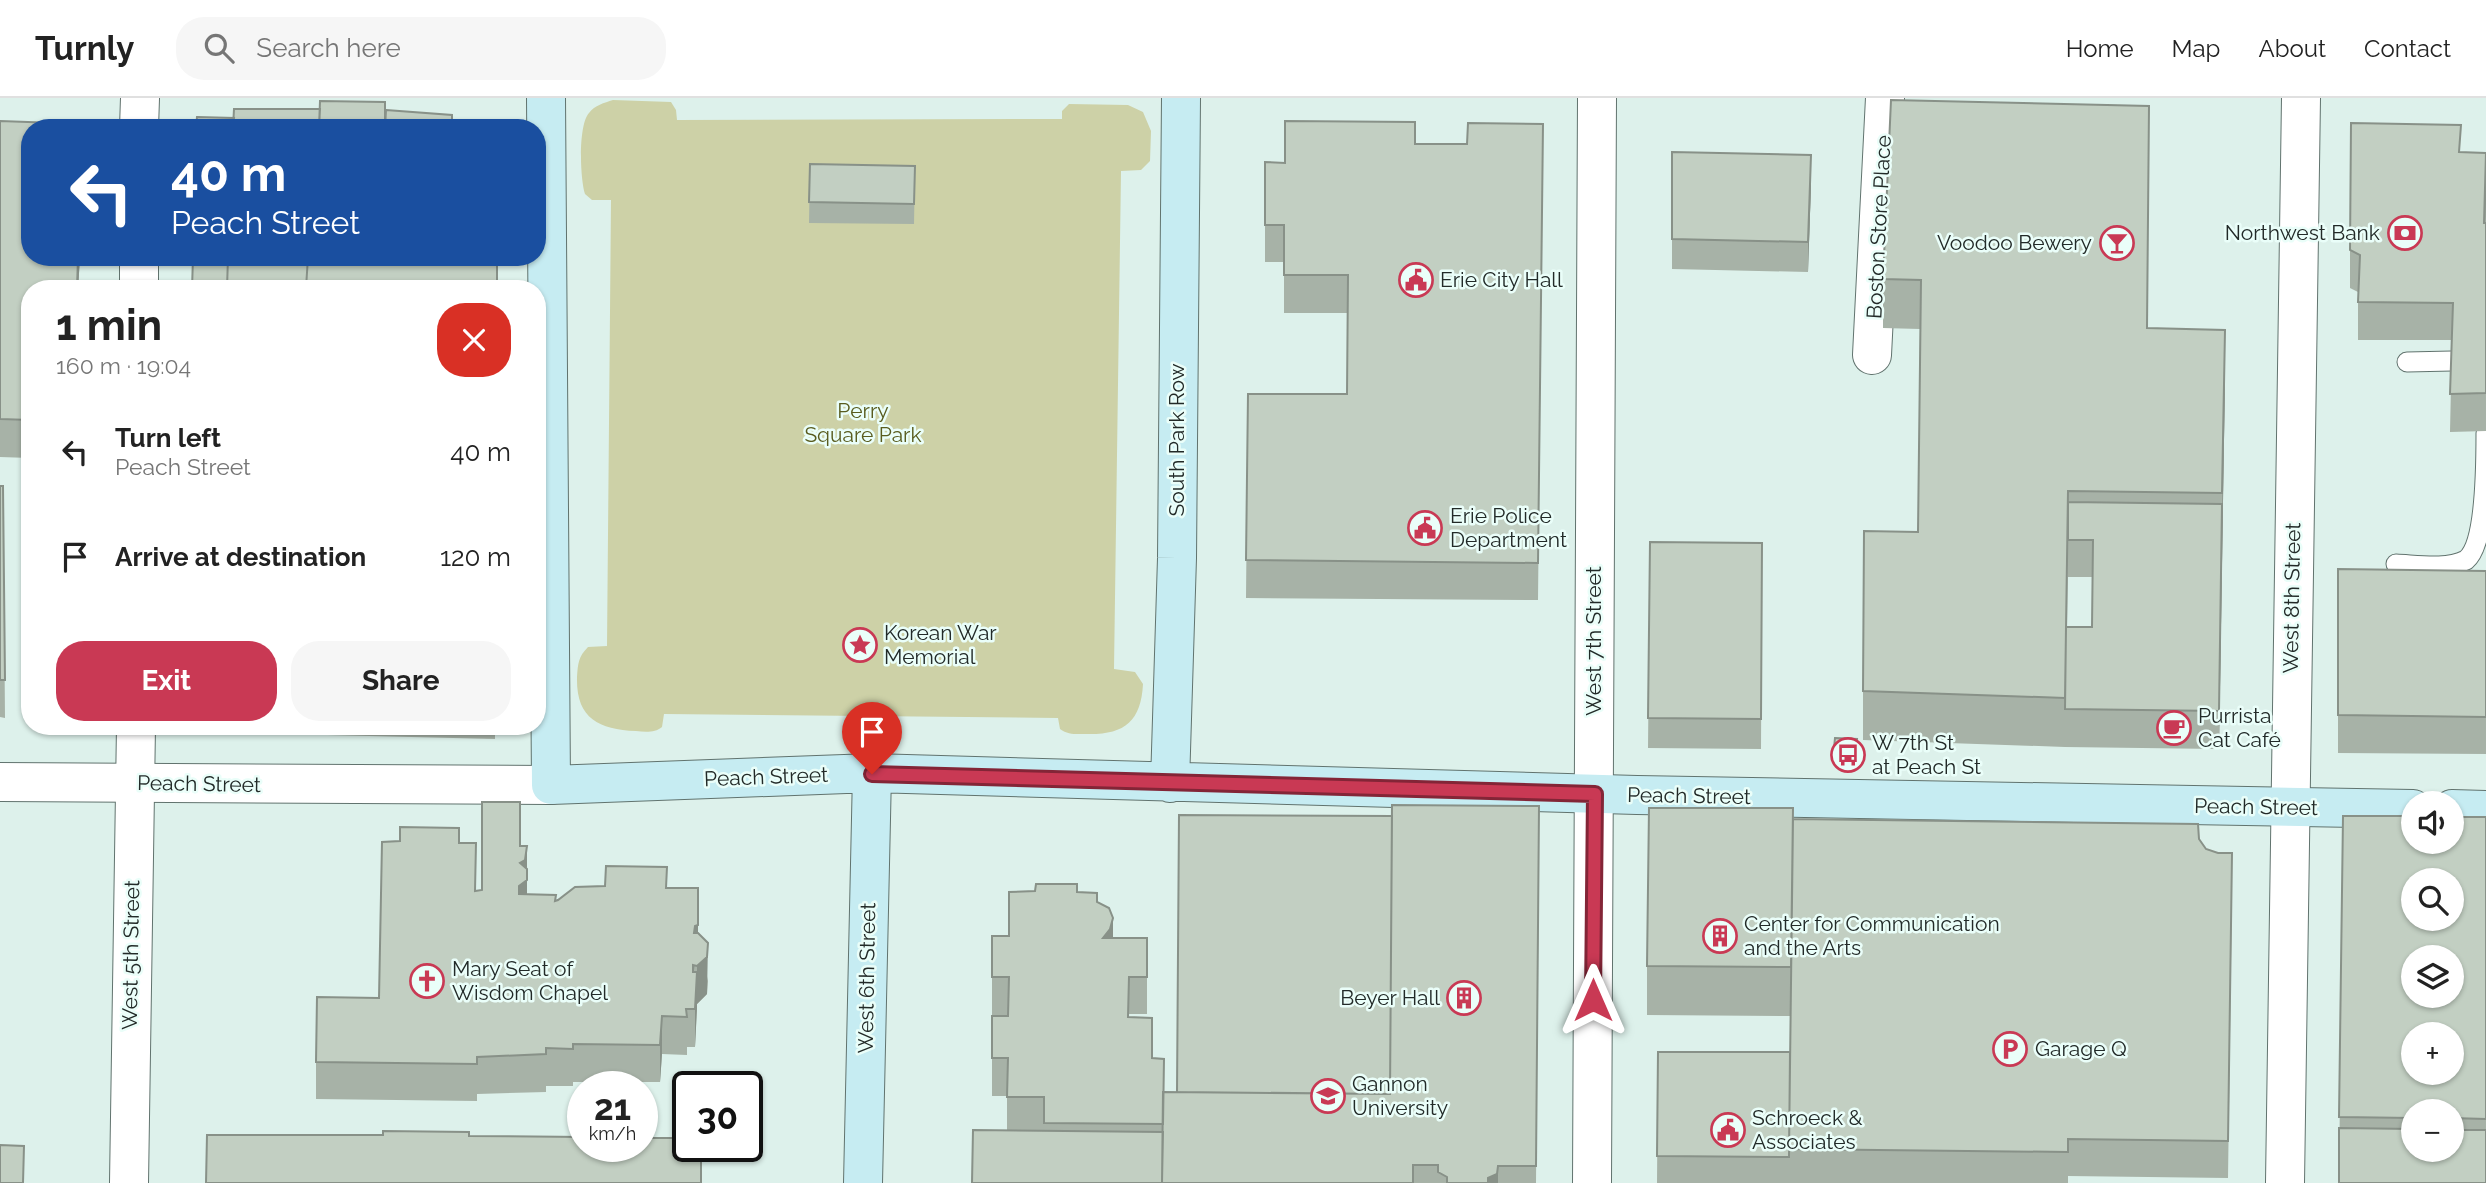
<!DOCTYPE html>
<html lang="en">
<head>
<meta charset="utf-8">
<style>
	:root { --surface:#fff; --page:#f6f6f6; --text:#222; --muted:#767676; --line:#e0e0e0; --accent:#c93954 }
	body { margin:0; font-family:Raleway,sans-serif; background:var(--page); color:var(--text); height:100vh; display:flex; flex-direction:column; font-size:26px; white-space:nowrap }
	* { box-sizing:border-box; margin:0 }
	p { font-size:23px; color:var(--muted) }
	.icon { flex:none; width:38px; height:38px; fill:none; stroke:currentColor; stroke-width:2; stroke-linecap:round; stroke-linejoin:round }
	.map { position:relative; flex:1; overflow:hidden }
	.side { position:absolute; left:21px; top:182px; width:525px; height:455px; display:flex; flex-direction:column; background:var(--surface); border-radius:28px; box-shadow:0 2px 5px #0004 }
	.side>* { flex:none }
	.banner { position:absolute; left:21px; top:21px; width:525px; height:147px; border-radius:28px; box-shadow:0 2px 5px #0004; background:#1a4fa0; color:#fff; overflow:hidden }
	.buttons { position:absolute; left:2401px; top:693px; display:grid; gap:14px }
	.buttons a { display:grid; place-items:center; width:63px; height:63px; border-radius:50%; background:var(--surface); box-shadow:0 2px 5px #0004; font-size:35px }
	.speed { position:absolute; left:567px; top:973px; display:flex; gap:14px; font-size:35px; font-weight:700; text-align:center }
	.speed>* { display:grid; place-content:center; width:91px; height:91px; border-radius:50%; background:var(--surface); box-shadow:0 2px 5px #0004; line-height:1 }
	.speed small { font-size:18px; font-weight:400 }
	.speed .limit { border:4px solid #111; border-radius:10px; background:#fff; color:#111 }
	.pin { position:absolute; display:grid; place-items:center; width:60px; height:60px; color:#fff; margin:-72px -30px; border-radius:50% 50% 50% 0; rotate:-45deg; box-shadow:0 0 7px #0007 }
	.pin .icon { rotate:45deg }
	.me { position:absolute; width:77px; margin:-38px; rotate:0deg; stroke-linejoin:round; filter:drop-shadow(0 0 5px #0008) }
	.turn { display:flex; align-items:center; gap:24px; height:147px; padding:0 35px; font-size:32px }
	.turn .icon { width:91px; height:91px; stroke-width:2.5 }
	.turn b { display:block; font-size:49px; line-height:60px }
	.round { display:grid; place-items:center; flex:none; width:74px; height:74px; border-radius:28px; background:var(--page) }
	.headline { display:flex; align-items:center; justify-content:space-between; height:119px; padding:0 35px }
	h1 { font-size:42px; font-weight:700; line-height:52px }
	.action { display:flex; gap:14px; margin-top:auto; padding:14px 35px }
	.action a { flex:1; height:80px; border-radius:28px; background:var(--accent); color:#fff; font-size:28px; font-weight:700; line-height:80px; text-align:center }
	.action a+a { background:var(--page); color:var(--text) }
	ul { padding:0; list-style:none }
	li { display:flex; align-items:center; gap:21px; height:105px; padding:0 35px }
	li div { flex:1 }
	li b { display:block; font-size:26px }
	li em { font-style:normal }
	header { display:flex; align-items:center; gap:42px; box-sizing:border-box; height:98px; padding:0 35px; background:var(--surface); border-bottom:2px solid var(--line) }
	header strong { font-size:33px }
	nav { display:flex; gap:38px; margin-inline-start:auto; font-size:24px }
	.search { width:490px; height:63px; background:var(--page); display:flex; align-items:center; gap:18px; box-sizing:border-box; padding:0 24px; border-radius:28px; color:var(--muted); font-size:26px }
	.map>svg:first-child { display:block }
</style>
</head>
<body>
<header>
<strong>Turnly</strong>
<div class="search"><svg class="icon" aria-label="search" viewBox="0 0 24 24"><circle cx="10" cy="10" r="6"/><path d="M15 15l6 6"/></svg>Search here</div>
<nav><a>Home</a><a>Map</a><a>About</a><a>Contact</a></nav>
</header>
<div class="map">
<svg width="2486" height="1085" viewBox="0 0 2486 1085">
	<rect width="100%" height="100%" fill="#ddf1eb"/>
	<path fill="#cdd1a7" d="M613,2L671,4L676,12L677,22L1062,21V13L1069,6L1128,7L1143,14L1151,33L1150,63L1141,72L1121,73L1114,571L1135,574L1143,586C1141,624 1124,637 1086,636C1076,636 1068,637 1060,631L1058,620L664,616L662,629C655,635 645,634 636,633C598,631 576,620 577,579C578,566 578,559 588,549L607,548L611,102H592L585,96C580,81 578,27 589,15C595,7 604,5 613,2Z"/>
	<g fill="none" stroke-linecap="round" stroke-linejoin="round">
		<g stroke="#61736e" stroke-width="21">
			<path id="service" d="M2407,264L2452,263
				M2396,466C2418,467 2446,472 2466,462C2486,446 2486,365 2486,335"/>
		</g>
		<g stroke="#61736e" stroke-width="40">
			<path id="minor" d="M139,30L140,0
				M139,191V159
				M1872,257L1885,0
				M129,1085L136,628
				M1592,1085L1597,0"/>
		</g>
		<g stroke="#61736e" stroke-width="40">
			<path id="tertiary" d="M0,684L551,687
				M2285,1085L2301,0"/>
		</g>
		<g stroke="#61736e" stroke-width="40">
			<path id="secondary" d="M546,0L551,687L872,675L1637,697L2413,711
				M1170,685L1177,460L1181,0
				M2452,711L2486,712
				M863,1085L872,675"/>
		</g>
		<use href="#service" stroke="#fff" stroke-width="19"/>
		<use href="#minor" stroke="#fff" stroke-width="38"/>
		<use href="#tertiary" stroke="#fff" stroke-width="38"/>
		<use href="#secondary" stroke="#c6ecf2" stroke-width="38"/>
	</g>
	<path fill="#a7b2a7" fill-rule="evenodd" d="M1891,2L2147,230L2225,280L2219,651L2065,649L1863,642V593L1918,434L1920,231L1883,230V181ZM2068,464V479H2093L2092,529H2067Z
		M0,23L30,159H80L78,191H30V360L0,359Z
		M1543,26L1538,502L1246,500L1248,296H1347L1348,215H1284V164H1265V64L1285,65L1415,46H1467Z
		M1672,54L1811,87L1808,174L1672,171Z
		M2461,54L2486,101V333L2450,334L2452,242H2358V194L2350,190V152Z
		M810,66L915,68L914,126L809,125Z
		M0,388H3L5,620L0,619Z
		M1650,444L1762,445L1761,651L1648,650Z
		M2338,471L2486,473V656L2338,655Z
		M197,628H495V641L197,634Z
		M1834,650L1857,651L1856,662L1834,661Z
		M2343,718L2486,719V1085H2339ZM2413,1013H2452V1052H2413Z
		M1793,721L2199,741L2232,792L2228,1080L2068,1078V1085H1657L1658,954H1790V918L1647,917V868Z
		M459,745L475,793L482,792L520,748H527V796L556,803L667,790L698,835L708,883L707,896L697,906L695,949H687V957L662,956L660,984H573V988H546V994L477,996V1003L316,1001V964L379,900Z
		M1539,756L1536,1085H972L1007,1032V998H992V960L1008,917H992V879L1009,838L1077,794L1097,804L1113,840H1147V916H1129V919L1152,960L1164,994H1177Z"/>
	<path fill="#889188" d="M1811,57V87L1808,174V144Z
		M2486,63V101L2484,162V125Z
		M78,159H80L78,191H77Z
		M2225,232V280L2219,651V613Z
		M527,748V808L519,825V788L520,765Z
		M1113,820V858L1103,840Z
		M698,827V865H695L694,872L695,828Z
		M708,845L707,896L697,906V868Z
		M697,874V911L695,949V911Z
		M662,918V956L660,984V947Z
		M1498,1068V1085H1488V1080Z"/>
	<path fill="#c2cfc2" stroke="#889188" stroke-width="2" fill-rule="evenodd" d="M1891,2L2149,8L2147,230L2225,232L2222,395L2068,393L2065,600L1863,593L1864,433L1918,434L1921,182L1883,181Z
		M320,3L385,4V30H319Z
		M234,11H320L319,30H233Z
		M386,12L452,17V30H385Z
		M197,19L234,20L233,30H196Z
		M0,23L83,26V30H30V159H78L77,191H30V322L0,321Z
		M1285,23L1415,24V46H1467L1468,25L1543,26L1538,465L1246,462L1248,296H1347L1348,177H1284V127H1265V64L1285,65Z
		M2351,25L2461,27L2459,54L2486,55L2484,125H2486V295L2450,296L2453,205L2358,204L2360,157L2350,152Z
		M452,26H490L493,30H452Z
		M1672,54L1811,57L1808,144L1672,141Z
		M810,66L915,68L914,106L809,104Z
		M193,159H228L227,190L192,191Z
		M228,159H308L306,190H227Z
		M308,159H497V191H192L306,190Z
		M0,388H3L5,582H0Z
		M2068,404L2222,406L2219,613L2065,611L2066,529H2092L2093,442H2068Z
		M1650,444L1762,445L1761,621L1648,620Z
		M2338,471L2486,473V619L2338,617Z
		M1835,640L1857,641L1856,651L1834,650Z
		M482,704H520V748H527L525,762L520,765L527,771V782L519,788V796L556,797L555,803L558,802L575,789L605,788L606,768L667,769L666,790H698V827L695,828L694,835H698L708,845L707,859L697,868L693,867V874H697L695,911H686L687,919L662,918L660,947L573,946V951L546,950V956L477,959V966L316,964L317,899L379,900L382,744L400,743V729L459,730V745H476L475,793L482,792Z
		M1392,707L1539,708L1536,1068H1498L1497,1076L1488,1080V1085H1447V1079L1438,1074V1067H1413V1085H1162L1163,994L1390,996Z
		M1649,710H1793L1791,869L1647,868Z
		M1179,717L1392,718L1390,996L1177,994Z
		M2343,718H2413V744H2452V719H2486V1021L2452,1020V1013H2413V1020L2339,1019ZM2413,782H2452V821H2413ZM2413,859H2452V898H2413ZM2413,936H2452V975H2413Z
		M1793,721L2198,726L2199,741L2206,751L2218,755H2232L2228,1043L2068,1041V1054L1789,1051Z
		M1036,786H1077V794L1097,795V804L1109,810L1113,820L1110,831L1103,840H1147V879H1129L1128,919L1152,920V960L1164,961L1163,1026L1044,1025V999H1007L1008,960H992V918H1008L1009,879H992V838H1009V794L1035,793Z
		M1658,954H1790L1789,1059L1657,1058Z
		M2339,1030L2413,1031V1052H2452V1032H2486V1085H2339Z
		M973,1032L1163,1034L1162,1085H972Z
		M383,1033L469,1034V1038L583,1039V1048H642V1040H688V1048H701V1085H206L207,1037H383Z
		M0,1047L24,1048L23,1085H0Z"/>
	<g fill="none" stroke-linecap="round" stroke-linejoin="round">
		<g stroke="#832537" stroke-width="18">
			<path id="route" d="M872,676L1595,696L1593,902"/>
		</g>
		<use href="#route" stroke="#c93954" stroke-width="12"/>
	</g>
	<defs>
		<g id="bank-ring" transform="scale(1.75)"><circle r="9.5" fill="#eafef9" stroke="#c93954" stroke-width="1.5"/><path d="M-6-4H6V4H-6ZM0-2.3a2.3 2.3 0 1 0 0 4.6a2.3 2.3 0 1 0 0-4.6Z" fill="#c93954"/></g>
		<g id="bar-ring" transform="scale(1.75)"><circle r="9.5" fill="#eafef9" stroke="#c93954" stroke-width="1.5"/><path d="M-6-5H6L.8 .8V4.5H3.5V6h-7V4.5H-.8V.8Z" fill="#c93954"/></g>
		<g id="civic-ring" transform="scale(1.75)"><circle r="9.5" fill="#eafef9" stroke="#c93954" stroke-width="1.5"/><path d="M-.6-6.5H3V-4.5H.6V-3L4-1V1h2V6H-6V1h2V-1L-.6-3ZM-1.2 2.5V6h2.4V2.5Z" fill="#c93954"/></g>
		<g id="sight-ring" transform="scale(1.75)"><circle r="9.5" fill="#eafef9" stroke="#c93954" stroke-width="1.5"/><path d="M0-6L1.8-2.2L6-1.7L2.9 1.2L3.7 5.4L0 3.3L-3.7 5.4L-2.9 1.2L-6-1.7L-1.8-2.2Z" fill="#c93954"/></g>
		<g id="cafe-ring" transform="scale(1.75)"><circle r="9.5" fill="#eafef9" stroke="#c93954" stroke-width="1.5"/><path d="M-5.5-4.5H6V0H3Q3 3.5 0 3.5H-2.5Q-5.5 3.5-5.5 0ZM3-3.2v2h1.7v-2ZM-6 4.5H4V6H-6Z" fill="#c93954"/></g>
		<g id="bus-ring" transform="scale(1.75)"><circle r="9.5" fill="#eafef9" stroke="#c93954" stroke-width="1.5"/><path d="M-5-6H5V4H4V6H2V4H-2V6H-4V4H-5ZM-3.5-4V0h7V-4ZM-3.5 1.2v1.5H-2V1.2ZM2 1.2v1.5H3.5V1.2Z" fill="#c93954"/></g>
		<g id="building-ring" transform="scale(1.75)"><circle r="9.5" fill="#eafef9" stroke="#c93954" stroke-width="1.5"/><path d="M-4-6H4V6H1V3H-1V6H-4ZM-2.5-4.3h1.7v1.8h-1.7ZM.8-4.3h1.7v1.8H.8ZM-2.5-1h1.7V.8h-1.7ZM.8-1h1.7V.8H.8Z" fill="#c93954"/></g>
		<g id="church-ring" transform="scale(1.75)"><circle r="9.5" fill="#eafef9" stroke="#c93954" stroke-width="1.5"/><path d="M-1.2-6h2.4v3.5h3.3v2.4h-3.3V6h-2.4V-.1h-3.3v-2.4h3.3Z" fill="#c93954"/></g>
		<g id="parking-ring" transform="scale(1.75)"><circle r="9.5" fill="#eafef9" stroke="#c93954" stroke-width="1.5"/><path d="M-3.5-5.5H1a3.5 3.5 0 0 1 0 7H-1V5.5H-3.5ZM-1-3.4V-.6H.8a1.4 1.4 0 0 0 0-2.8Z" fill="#c93954"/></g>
		<g id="university-ring" transform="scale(1.75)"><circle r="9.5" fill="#eafef9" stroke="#c93954" stroke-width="1.5"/><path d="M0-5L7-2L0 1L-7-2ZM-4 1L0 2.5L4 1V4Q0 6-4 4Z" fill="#c93954"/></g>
	</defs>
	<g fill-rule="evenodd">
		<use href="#bank-ring" x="2405" y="135"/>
		<use href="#bar-ring" x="2117" y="145"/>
		<use href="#civic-ring" x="1416" y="182"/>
		<use href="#civic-ring" x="1425" y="430"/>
		<use href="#sight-ring" x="860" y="547"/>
		<use href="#cafe-ring" x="2174" y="630"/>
		<use href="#bus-ring" x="1848" y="657"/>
		<use href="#building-ring" x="1720" y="838"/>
		<use href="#church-ring" x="427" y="883"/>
		<use href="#building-ring" x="1464" y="900"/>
		<use href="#parking-ring" x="2010" y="951"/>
		<use href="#university-ring" x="1328" y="998"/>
		<use href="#civic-ring" x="1728" y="1032"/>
	</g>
	<g text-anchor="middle" stroke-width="5" stroke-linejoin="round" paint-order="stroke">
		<g font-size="21" fill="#222a28" stroke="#eafef9">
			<text transform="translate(1879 129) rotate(-87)" y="7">Boston Store Place</text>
			<text transform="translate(1177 342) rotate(-90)" y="7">South Park Row</text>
			<text transform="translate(2292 500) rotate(-89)" y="7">West 8th Street</text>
			<text transform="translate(1594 543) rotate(-90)" y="7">West 7th Street</text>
			<text transform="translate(766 679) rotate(-2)" y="7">Peach Street</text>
			<text transform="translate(199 686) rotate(1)" y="7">Peach Street</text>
			<text transform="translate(1689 698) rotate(1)" y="7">Peach Street</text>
			<text transform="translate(2256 709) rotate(1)" y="7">Peach Street</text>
			<text transform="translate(131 857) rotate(-89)" y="7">West 5th Street</text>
			<text transform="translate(867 880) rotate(-89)" y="7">West 6th Street</text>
		</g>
		<g font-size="21" fill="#222a28" stroke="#eafef9" text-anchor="start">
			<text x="2380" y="142" text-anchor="end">Northwest Bank</text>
			<text x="2092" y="152" text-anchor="end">Voodoo Bewery</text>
			<text x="1440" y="189">Erie City Hall</text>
			<text x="1450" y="425">Erie Police<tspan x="1450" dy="24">Department</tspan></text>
			<text x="884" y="542">Korean War<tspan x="884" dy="24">Memorial</tspan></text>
			<text x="2198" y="625">Purrista<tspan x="2198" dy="24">Cat Café</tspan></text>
			<text x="1872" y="652">W 7th St<tspan x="1872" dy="24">at Peach St</tspan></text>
			<text x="1744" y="833">Center for Communication<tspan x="1744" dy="24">and the Arts</tspan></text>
			<text x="452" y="878">Mary Seat of<tspan x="452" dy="24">Wisdom Chapel</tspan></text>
			<text x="1440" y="907" text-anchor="end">Beyer Hall</text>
			<text x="2035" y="958">Garage Q</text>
			<text x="1352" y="993">Gannon<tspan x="1352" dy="24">University</tspan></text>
			<text x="1752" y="1027">Schroeck &amp;<tspan x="1752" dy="24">Associates</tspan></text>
		</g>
		<g font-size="21" fill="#595c1e" stroke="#eafef9">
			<text x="863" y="320">Perry<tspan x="863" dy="24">Square Park</tspan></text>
		</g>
	</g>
</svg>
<div class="buttons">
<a><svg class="icon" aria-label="sound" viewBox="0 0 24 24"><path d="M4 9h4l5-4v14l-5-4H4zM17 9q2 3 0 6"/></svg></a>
<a><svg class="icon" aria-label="search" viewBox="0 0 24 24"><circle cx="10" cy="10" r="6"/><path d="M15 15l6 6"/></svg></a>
<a><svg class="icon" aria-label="layers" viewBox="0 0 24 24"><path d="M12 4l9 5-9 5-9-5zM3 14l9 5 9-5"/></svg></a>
<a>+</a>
<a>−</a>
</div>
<div class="speed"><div>21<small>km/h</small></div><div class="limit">30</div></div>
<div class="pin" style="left:872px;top:676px;background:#d93025"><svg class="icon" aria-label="arrive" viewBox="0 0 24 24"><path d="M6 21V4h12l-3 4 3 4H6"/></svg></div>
<svg class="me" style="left:1593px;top:902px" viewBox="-20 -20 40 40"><path d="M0-17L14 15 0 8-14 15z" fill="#c93954" stroke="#fff" stroke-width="4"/></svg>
<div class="banner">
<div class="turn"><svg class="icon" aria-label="left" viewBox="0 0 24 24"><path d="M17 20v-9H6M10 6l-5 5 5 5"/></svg><div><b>40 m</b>Peach Street</div></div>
</div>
<section class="side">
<div class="headline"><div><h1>1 min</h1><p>160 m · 19:04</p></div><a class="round" style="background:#d93025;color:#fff"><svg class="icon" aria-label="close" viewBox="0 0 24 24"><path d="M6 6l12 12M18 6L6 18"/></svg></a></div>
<ul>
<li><svg class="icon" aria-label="left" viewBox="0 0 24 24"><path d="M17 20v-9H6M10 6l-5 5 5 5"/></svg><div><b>Turn left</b><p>Peach Street</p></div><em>40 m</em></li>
<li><svg class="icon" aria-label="arrive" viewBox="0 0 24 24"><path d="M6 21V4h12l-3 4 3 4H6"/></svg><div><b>Arrive at destination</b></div><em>120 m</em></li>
</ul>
<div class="action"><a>Exit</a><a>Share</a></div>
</section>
</div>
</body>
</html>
